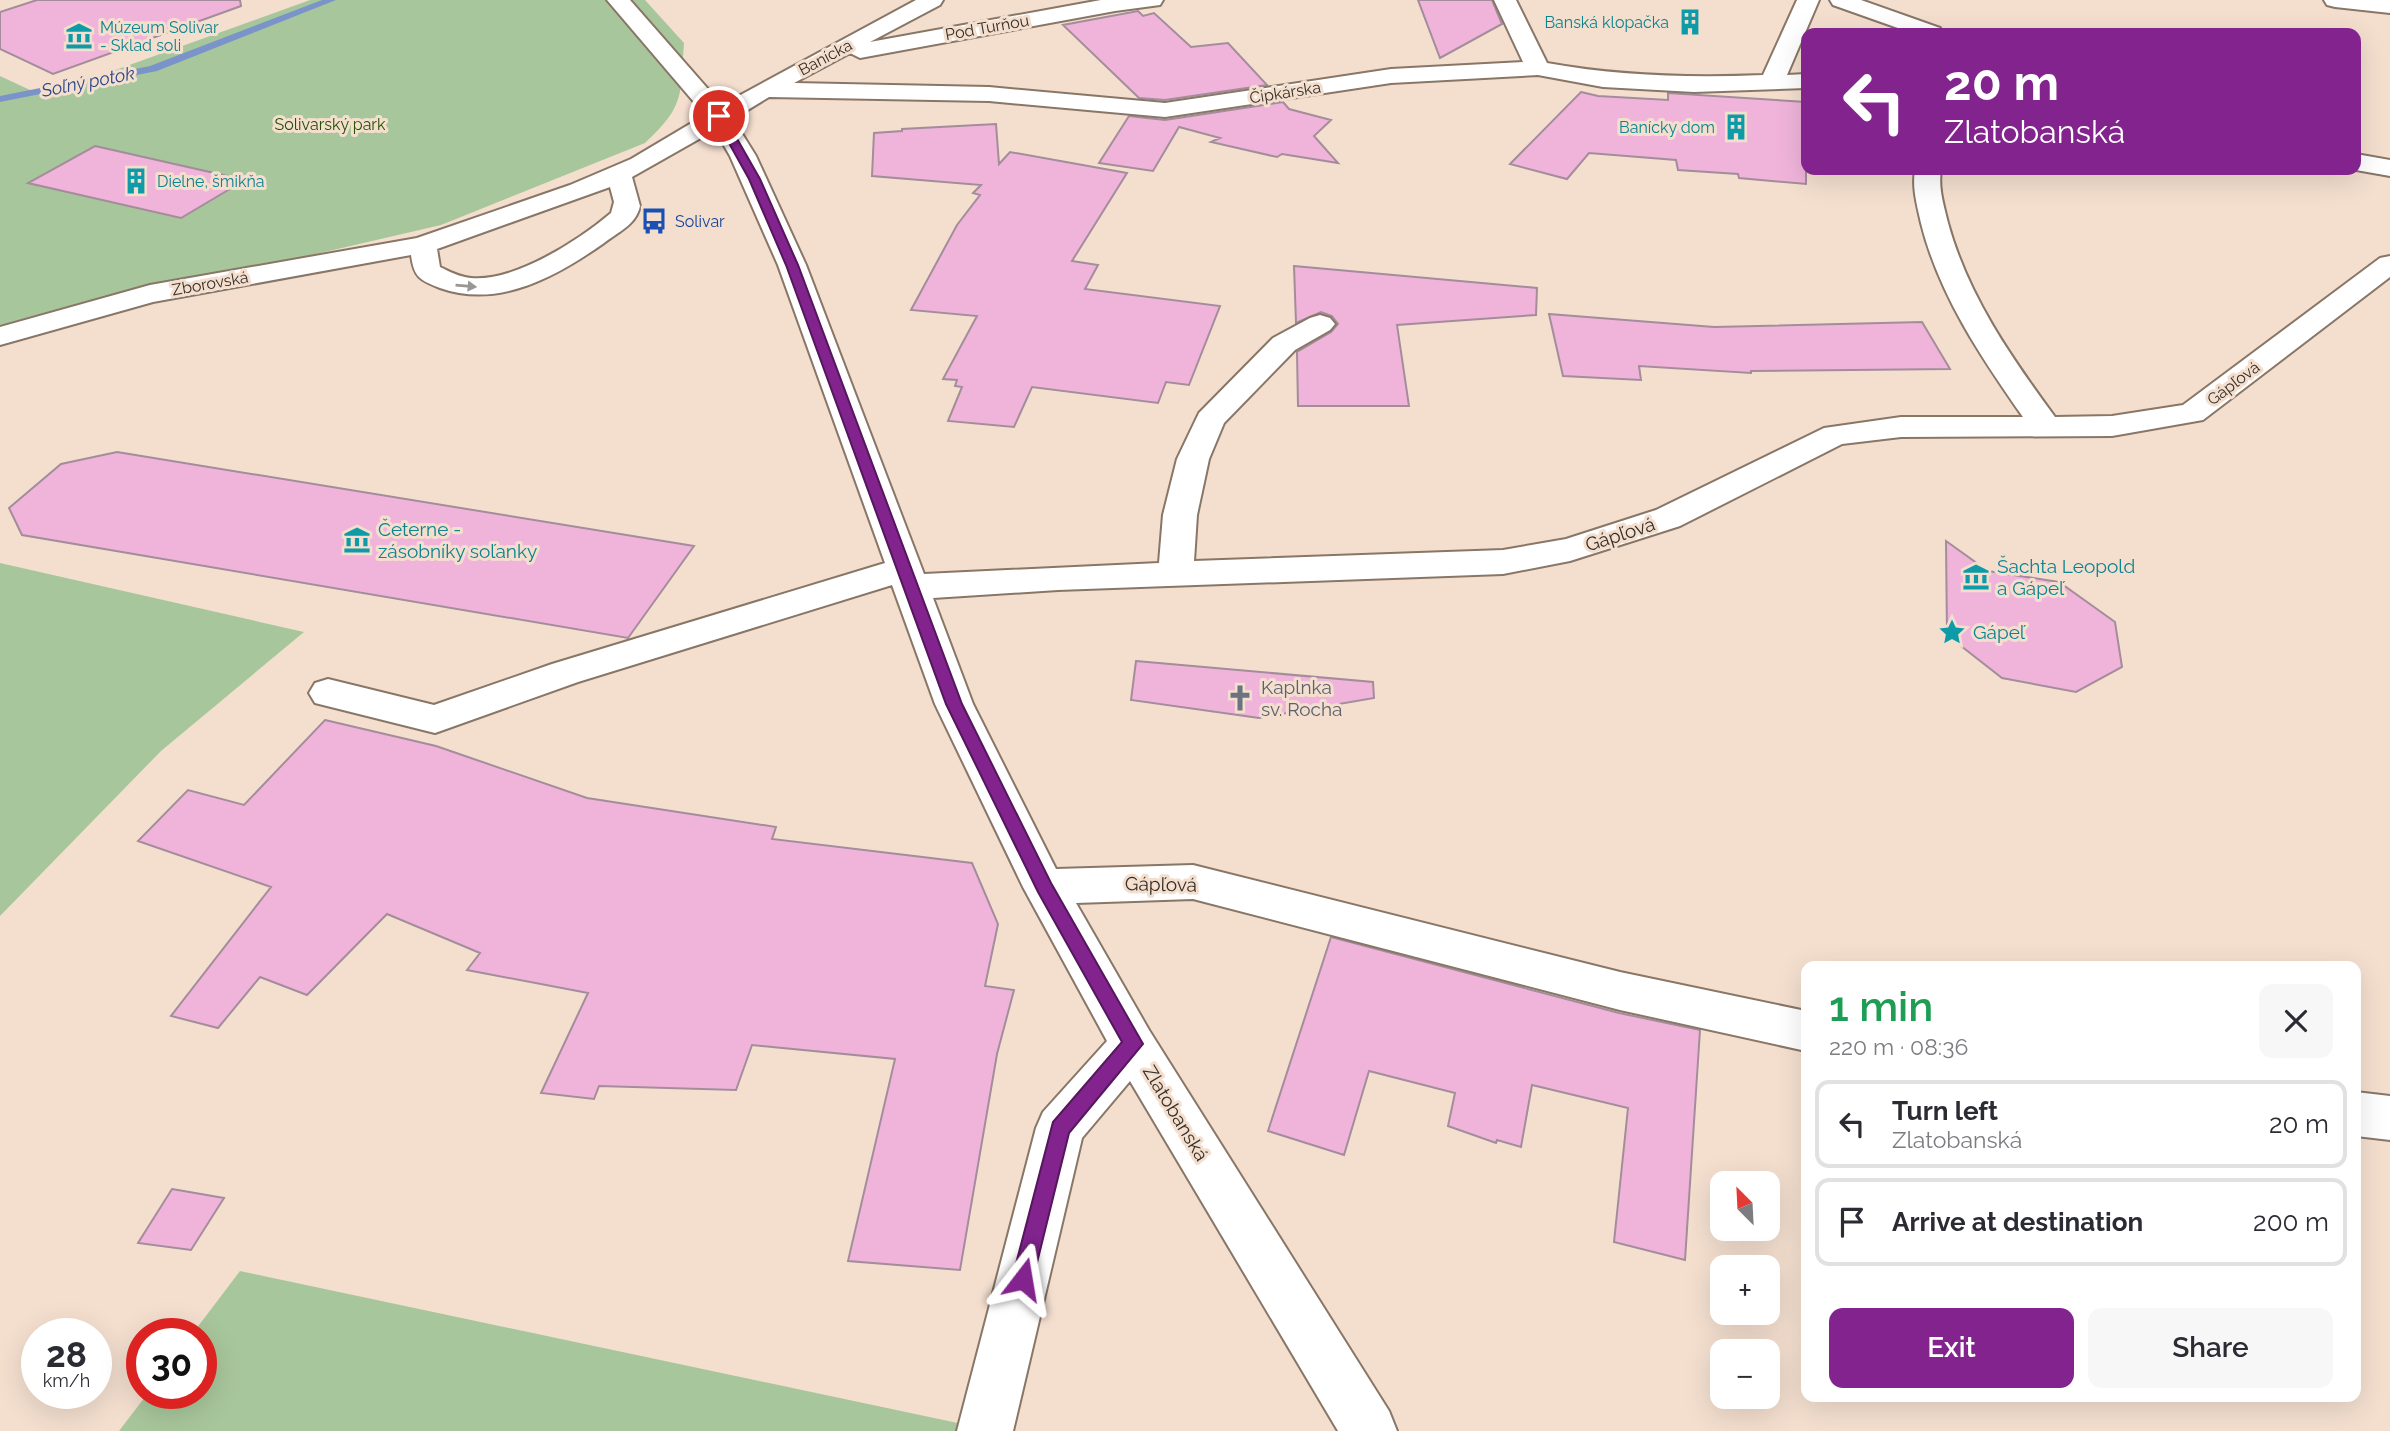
<!DOCTYPE html>
<html lang="en">
<head>
<meta charset="utf-8">
<style>
	:root { --surface:#fff; --page:#f7f7f7; --text:#2b2b33; --muted:#7c7c81; --line:#e1e1e2; --accent:#82238e }
	body { margin:0; font-family:Raleway,sans-serif; background:var(--page); color:var(--text); height:100vh; display:flex; flex-direction:column; font-size:26px; white-space:nowrap }
	* { box-sizing:border-box; margin:0 }
	p { font-size:23px; color:var(--muted) }
	.icon { flex:none; width:38px; height:38px; fill:none; stroke:currentColor; stroke-width:2; stroke-linecap:round; stroke-linejoin:round }
	.map { position:relative; flex:1; overflow:hidden }
	.panel { position:absolute; left:1801px; top:961px; width:560px; height:441px; display:flex; flex-direction:column; background:var(--surface); border-radius:14px; box-shadow:0 7px 28px #0002 }
	.panel>* { flex:none }
	.banner { position:absolute; left:1801px; top:28px; width:560px; height:147px; border-radius:14px; box-shadow:0 7px 28px #0002; background:#82238e; color:#fff; overflow:hidden }
	.needle { width:46px; rotate:336deg }
	.buttons { position:absolute; left:1710px; top:1171px; display:grid; gap:14px }
	.buttons a { display:grid; place-items:center; width:70px; height:70px; border-radius:14px; background:var(--surface); box-shadow:0 7px 28px #0002; font-size:35px }
	.speed { position:absolute; left:21px; top:1318px; display:flex; gap:14px; font-size:35px; font-weight:700; text-align:center }
	.speed>* { display:grid; place-content:center; width:91px; height:91px; border-radius:50%; background:var(--surface); box-shadow:0 7px 28px #0002; line-height:1 }
	.speed small { font-size:18px; font-weight:400 }
	.speed .limit { border:10px solid #d22; background:#fff; color:#111 }
	.pin { position:absolute; display:grid; place-items:center; width:60px; height:60px; color:#fff; margin:-30px; border:4px solid #fff; border-radius:50%; box-shadow:0 2px 7px #0007 }
	.me { position:absolute; width:77px; margin:-38px; rotate:14deg; stroke-linejoin:round; filter:drop-shadow(0 0 5px #0008) }
	.turn { display:flex; align-items:center; gap:24px; height:147px; padding:0 28px; font-size:32px }
	.turn .icon { width:91px; height:91px; stroke-width:2.5 }
	.turn b { display:block; font-size:49px; line-height:60px }
	.round { display:grid; place-items:center; flex:none; width:74px; height:74px; border-radius:14px; background:var(--page) }
	.overview { display:flex; align-items:center; justify-content:space-between; height:119px; padding:0 28px }
	h1 { font-size:42px; font-weight:600; line-height:52px; color:#1e9e55 }
	.button { display:flex; gap:14px; margin-top:auto; padding:14px 28px }
	.button a { flex:1; height:80px; border-radius:14px; background:var(--accent); color:#fff; font-size:28px; font-weight:600; line-height:80px; text-align:center }
	.button a+a { background:var(--page); color:var(--text) }
	ul { padding:0; list-style:none }
	li { display:flex; align-items:center; gap:21px; height:88px; margin:0 14px 10px; padding:0 14px; border:4px solid var(--line); border-radius:14px }
	li div { flex:1 }
	li b { display:block; font-size:26px }
	li em { font-style:normal }
	.map>svg:first-child { display:block }
</style>
</head>
<body>
<div class="map">
<svg width="2390" height="1431" viewBox="0 0 2390 1431">
	<rect width="100%" height="100%" fill="#f4dfcf"/>
	<path fill="#a8c69b" d="M310,0H645L684,43C680,95 686,105 645,143L441,225L66,312L0,335V76L43,96Z
		M0,563L304,632L161,751L0,916Z
		M240,1271L986,1429L985,1431H119L148,1393H201V1334L193,1333Z"/>
	<g fill="none" stroke-linecap="round" stroke-linejoin="round">
		<path fill="#7a94ca" fill-rule="evenodd" d="M322,0H336L157,71L0,102V96L150,66Z"/>
	</g>
	<path fill="#f0b4db" stroke="#a38d9b" stroke-width="2" d="M37,0H240L241,6L53,74L0,49V12Z
		M1418,0H1492L1502,24L1440,58Z
		M1138,11L1143,16L1154,13L1191,47L1228,43L1267,85L1165,100L1139,98L1063,25Z
		M1581,92L1598,96L1668,100V93L1806,102V184L1739,178L1738,174L1678,170L1676,160L1589,153L1567,179L1510,164Z
		M1283,102L1289,109L1331,120L1314,136L1338,163L1282,154L1277,157L1211,142L1220,138L1179,127L1153,171L1099,163L1129,116L1165,120Z
		M996,124L999,164L1010,152L1127,173L1072,261L1098,265L1085,289L1220,306L1189,385L1166,382L1158,403L1032,387L1014,427L948,421L962,387L955,386L957,380L943,379L977,316L911,310L957,225L980,195L973,193L981,185L872,176L874,133L902,131V129Z
		M95,146L245,180L181,218L28,183Z
		M1294,266L1537,288L1536,315L1397,325L1409,406H1298L1297,352L1331,332L1338,324L1332,316L1321,312L1296,323Z
		M1549,314L1714,327L1922,322L1950,369L1751,371V373L1639,366L1641,380L1563,376Z
		M117,452L694,546L628,638L22,535L9,508L61,464Z
		M1946,541L1988,571L2059,582L2115,622L2122,667L2076,692L2002,678L1947,635Z
		M1136,661L1373,682L1374,698L1259,718L1131,700Z
		M325,720L436,746L587,798L776,827L772,839L972,863L998,924L985,986L1014,990L997,1054L960,1270L848,1261L895,1059L752,1045L736,1090L599,1086L594,1099L541,1093L588,993L467,970L480,953L387,914L307,995L260,977L218,1028L171,1016L271,887L138,841L188,790L244,805Z
		M1331,937L1619,1013L1700,1030L1685,1260L1614,1242L1628,1108L1532,1085L1521,1147L1497,1140L1496,1143L1448,1126L1455,1093L1369,1071L1344,1155L1268,1131Z
		M172,1189L224,1198L191,1250L138,1243Z"/>
	<g fill="none" stroke-linecap="round" stroke-linejoin="round">
		<g stroke="#887667" stroke-width="4">
			<path id="minor" d="M607,0H630L722,105L916,0H943L940,5L870,42L1101,0H1163L1160,5L1115,11L860,58L850,53L794,83L989,87L1165,103L1391,69L1523,62L1494,0H1516L1547,63C1619,76 1690,78 1763,75L1797,0H1819L1787,75L1806,74V88L1694,92L1603,87L1538,75L1391,83L1165,117L989,101L769,97L733,119L756,156L806,265L924,574L1159,563L1163,515L1177,459L1199,413L1273,338L1310,318L1320,315L1330,318L1335,324L1330,330L1295,350L1224,423L1209,459L1197,515L1194,561L1503,550L1566,539L1656,510L1824,428L1901,417H2023C1981,357 1939,295 1921,223C1917,205 1912,188 1915,170H1941C1938,188 1944,206 1948,223C1968,296 2011,357 2055,417L2112,416L2183,405L2380,258L2390,256V277L2203,420L2112,436L1901,437L1842,444L1680,526L1570,561L1503,574L1058,590L933,598L973,704L1056,869L1193,865L1620,972L1806,1011V1051L1620,1010L1193,899L1076,903L1149,1030L1389,1411L1397,1431H1338L1130,1081L1082,1138L1013,1431H957L1036,1128L1043,1112L1107,1041L1023,887L935,704L892,585L578,682L435,733L315,703L309,693L315,683L328,679L434,705L552,664L885,563L778,265L730,156L715,130L632,177L640,206C636,225 618,232 604,243C557,276 499,309 440,288C419,280 414,277 411,255L153,302L0,345V327L150,285L417,238L570,185L631,159L705,115ZM610,187L614,202L611,213C579,240 515,282 471,278C460,277 450,272 440,267L437,249Z
				M1830,0H1861L1940,28L1943,33H1912L1833,5Z
				M2324,0H2390V13L2335,7L2327,5Z
				M2356,154L2390,160V176L2356,170Z
				M2356,1092L2390,1096V1140L2356,1136Z"/>
		</g>
		<use href="#minor" fill="#fff" fill-rule="evenodd"/>
	</g>
	<defs><path id="oneway-solid" d="M-6-.8H1V-3.2L6.5 0L1 3.2V.8H-6Z" transform="scale(1.75)"/></defs>
	<use fill="#9a9693" href="#oneway-solid" transform="translate(466 286) rotate(5)"/>
	<path fill="#82238e" stroke="#54175c" stroke-width="2" d="M719,113L724,116L760,179L798,265L962,704L1051,883L1143,1044L1069,1133L1033,1279L1030,1287L1023,1290L1015,1287L1012,1279L1053,1122L1122,1042L1038,892L946,704L786,265L749,179L714,116Z"/>
	<defs>
		<g id="building-bare" transform="scale(2.1)"><path d="M-4-6H4V6H1V3H-1V6H-4ZM-2.5-4.3h1.7v1.8h-1.7ZM.8-4.3h1.7v1.8H.8ZM-2.5-1h1.7V.8h-1.7ZM.8-1h1.7V.8H.8Z" fill="#0f9aa8" stroke="#f4dfcf" stroke-width="2.5" paint-order="stroke"/></g>
		<g id="museum-bare" transform="scale(2.1)"><path d="M0-6L6-3V-2H-6V-3ZM-5-1h2V3h-2ZM-1-1h2V3h-2ZM3-1h2V3H3ZM-6 4H6V6H-6Z" fill="#0f9aa8" stroke="#f4dfcf" stroke-width="2.5" paint-order="stroke"/></g>
		<g id="bus-bare" transform="scale(2.1)"><path d="M-5-6H5V4H4V6H2V4H-2V6H-4V4H-5ZM-3.5-4V0h7V-4ZM-3.5 1.2v1.5H-2V1.2ZM2 1.2v1.5H3.5V1.2Z" fill="#1a4fb4" stroke="#f4dfcf" stroke-width="2.5" paint-order="stroke"/></g>
		<g id="sight-bare" transform="scale(2.1)"><path d="M0-6L1.8-2.2L6-1.7L2.9 1.2L3.7 5.4L0 3.3L-3.7 5.4L-2.9 1.2L-6-1.7L-1.8-2.2Z" fill="#0f9aa8" stroke="#f4dfcf" stroke-width="2.5" paint-order="stroke"/></g>
		<g id="church-bare" transform="scale(2.1)"><path d="M-1.2-6h2.4v3.5h3.3v2.4h-3.3V6h-2.4V-.1h-3.3v-2.4h3.3Z" fill="#6b7280" stroke="#f4dfcf" stroke-width="2.5" paint-order="stroke"/></g>
	</defs>
	<g fill-rule="evenodd">
		<use href="#building-bare" x="1690" y="22"/>
		<use href="#museum-bare" x="79" y="36"/>
		<use href="#building-bare" x="1736" y="127"/>
		<use href="#building-bare" x="136" y="181"/>
		<use href="#bus-bare" x="654" y="221"/>
		<use href="#museum-bare" x="357" y="540"/>
		<use href="#museum-bare" x="1976" y="577"/>
		<use href="#sight-bare" x="1952" y="632"/>
		<use href="#church-bare" x="1240" y="698"/>
	</g>
	<g text-anchor="middle" stroke-width="6" stroke-linejoin="round" paint-order="stroke">
		<g font-size="16" fill="#0d838f" stroke="#f4dfcf" text-anchor="end">
			<text x="1669" y="28">Banská klopačka</text>
			<text x="100" y="33" text-anchor="start">Múzeum Solivar<tspan x="100" dy="18">- Sklad soli</tspan></text>
			<text x="1715" y="133">Banícky dom</text>
			<text x="157" y="187" text-anchor="start">Dielne, šmikňa</text>
		</g>
		<g font-size="16" fill="#352e27" stroke="#f4dfcf">
			<text transform="translate(987 27) rotate(-10)" y="6">Pod Turňou</text>
			<text transform="translate(825 57) rotate(-28)" y="6">Banícka</text>
			<text transform="translate(1285 92) rotate(-9)" y="6">Čipkárska</text>
			<text transform="translate(210 283) rotate(-10)" y="6">Zborovská</text>
			<text transform="translate(2233 383) rotate(-37)" y="6">Gápľová</text>
		</g>
		<g font-size="16" fill="#235100" stroke="#f4dfcf">
			<text x="330" y="130">Solivarský park</text>
		</g>
		<g font-size="16" fill="#164399" stroke="#f4dfcf" text-anchor="start">
			<text x="675" y="227">Solivar</text>
		</g>
		<g font-size="18" font-style="italic" fill="#294688" stroke="#f4dfcf">
			<text transform="translate(88 82) rotate(-11)" y="6">Soľný potok</text>
		</g>
		<g font-size="19" fill="#0d838f" stroke="#f4dfcf" text-anchor="start">
			<text x="378" y="536">Četerne -<tspan x="378" dy="22">zásobníky soľanky</tspan></text>
			<text x="1997" y="573">Šachta Leopold<tspan x="1997" dy="22">a Gápeľ</tspan></text>
			<text x="1973" y="639">Gápeľ</text>
		</g>
		<g font-size="19" fill="#352e27" stroke="#f4dfcf">
			<text transform="translate(1620 534) rotate(-18)" y="7">Gápľová</text>
			<text transform="translate(1161 884) rotate(1)" y="7">Gápľová</text>
			<text transform="translate(1176 1113) rotate(59)" y="7">Zlatobanská</text>
		</g>
		<g font-size="19" fill="#5b616d" stroke="#f4dfcf" text-anchor="start">
			<text x="1261" y="694">Kaplnka<tspan x="1261" dy="22">sv. Rocha</tspan></text>
		</g>
	</g>
</svg>
<div class="buttons">
<a><svg class="needle" viewBox="-14 -14 28 28"><path d="M0-13l5 13h-10z" fill="#e53935"/><path d="M0 13l5-13h-10z" fill="#7c7c81"/></svg></a>
<a>+</a>
<a>−</a>
</div>
<div class="speed"><div>28<small>km/h</small></div><div class="limit">30</div></div>
<div class="pin" style="left:719px;top:116px;background:#d93025"><svg class="icon" aria-label="arrive" viewBox="0 0 24 24"><path d="M6 21V4h12l-3 4 3 4H6"/></svg></div>
<svg class="me" style="left:1023px;top:1279px" viewBox="-20 -20 40 40"><path d="M0-17L14 15 0 8-14 15z" fill="#82238e" stroke="#fff" stroke-width="4"/></svg>
<div class="banner">
<div class="turn"><svg class="icon" aria-label="left" viewBox="0 0 24 24"><path d="M17 20v-9H6M10 6l-5 5 5 5"/></svg><div><b>20 m</b>Zlatobanská</div></div>
</div>
<section class="panel">
<div class="overview"><div><h1>1 min</h1><p>220 m · 08:36</p></div><a class="round"><svg class="icon" aria-label="close" viewBox="0 0 24 24"><path d="M6 6l12 12M18 6L6 18"/></svg></a></div>
<ul>
<li><svg class="icon" aria-label="left" viewBox="0 0 24 24"><path d="M17 20v-9H6M10 6l-5 5 5 5"/></svg><div><b>Turn left</b><p>Zlatobanská</p></div><em>20 m</em></li>
<li><svg class="icon" aria-label="arrive" viewBox="0 0 24 24"><path d="M6 21V4h12l-3 4 3 4H6"/></svg><div><b>Arrive at destination</b></div><em>200 m</em></li>
</ul>
<div class="button"><a>Exit</a><a>Share</a></div>
</section>
</div>
</body>
</html>
